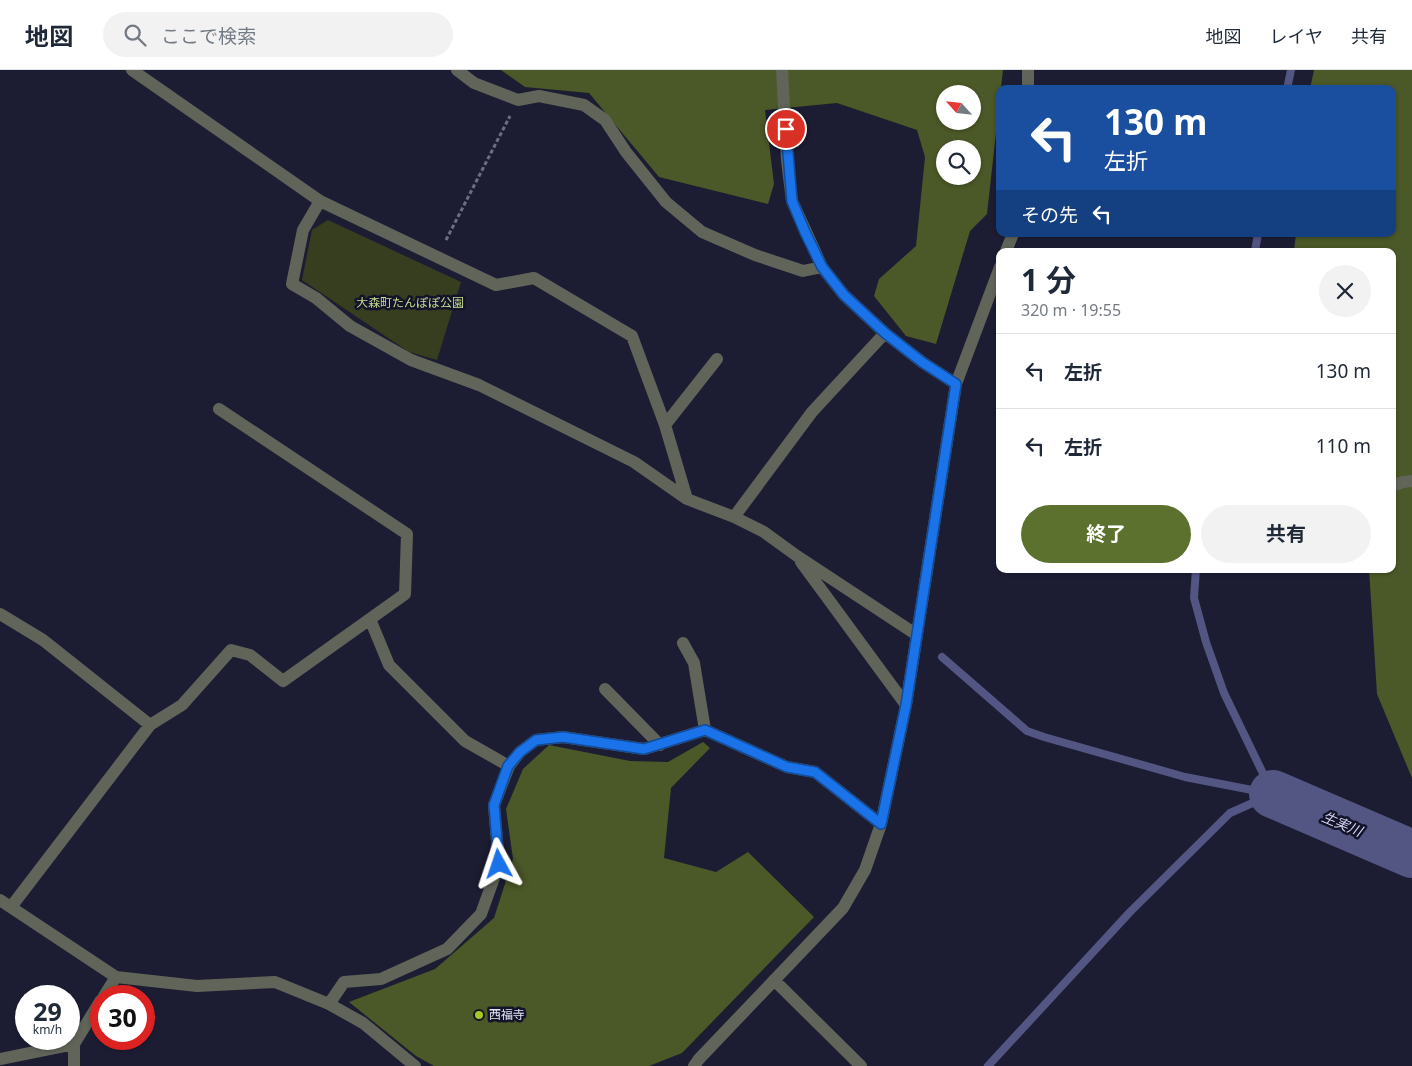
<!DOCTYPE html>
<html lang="ja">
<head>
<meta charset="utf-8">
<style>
	:root { --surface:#fff; --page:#f2f2f3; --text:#1f2937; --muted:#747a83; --line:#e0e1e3; --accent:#5c712d }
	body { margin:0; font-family:"Noto Sans","Noto Sans JP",sans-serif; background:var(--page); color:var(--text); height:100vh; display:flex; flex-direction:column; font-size:19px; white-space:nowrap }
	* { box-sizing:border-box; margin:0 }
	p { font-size:16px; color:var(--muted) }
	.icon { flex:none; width:28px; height:28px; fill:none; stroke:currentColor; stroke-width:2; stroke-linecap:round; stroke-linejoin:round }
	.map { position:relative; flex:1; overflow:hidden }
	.side { position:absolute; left:996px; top:178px; width:400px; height:325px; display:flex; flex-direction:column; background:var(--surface); border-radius:10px; box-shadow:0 1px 4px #0004 }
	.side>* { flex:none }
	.guide { position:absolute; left:996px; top:15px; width:400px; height:152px; border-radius:10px; box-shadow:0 1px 4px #0004; background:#1a4fa0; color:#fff; overflow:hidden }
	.needle { width:32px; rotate:297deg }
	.buttons { position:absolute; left:936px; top:15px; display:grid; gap:10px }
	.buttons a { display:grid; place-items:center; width:45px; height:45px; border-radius:50%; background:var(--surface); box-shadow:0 1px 4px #0004; font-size:25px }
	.speed { position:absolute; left:15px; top:915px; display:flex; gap:10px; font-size:25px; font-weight:700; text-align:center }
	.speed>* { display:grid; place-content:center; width:65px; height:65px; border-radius:50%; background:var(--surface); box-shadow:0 1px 4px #0004; line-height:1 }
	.speed small { font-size:12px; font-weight:400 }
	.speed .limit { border:8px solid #d22; background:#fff; color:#111 }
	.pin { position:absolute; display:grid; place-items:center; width:42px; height:42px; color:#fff; margin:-21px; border:2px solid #fff; border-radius:50%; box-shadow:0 1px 5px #0007 }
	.me { position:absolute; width:55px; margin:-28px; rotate:355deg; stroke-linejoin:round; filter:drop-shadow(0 0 4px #0008) }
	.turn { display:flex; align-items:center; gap:18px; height:105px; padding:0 25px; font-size:22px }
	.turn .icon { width:65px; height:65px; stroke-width:2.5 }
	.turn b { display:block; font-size:35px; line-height:42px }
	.then { display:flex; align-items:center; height:48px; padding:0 25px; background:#0003; gap:10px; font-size:19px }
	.round { display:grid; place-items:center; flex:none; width:52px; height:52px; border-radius:26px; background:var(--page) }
	.overview { display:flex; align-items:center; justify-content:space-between; height:85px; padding:0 25px }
	h1 { font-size:30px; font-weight:700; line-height:38px }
	.button { display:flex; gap:10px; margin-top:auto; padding:10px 25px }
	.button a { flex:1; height:58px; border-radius:30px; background:var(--accent); color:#fff; font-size:20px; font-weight:700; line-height:58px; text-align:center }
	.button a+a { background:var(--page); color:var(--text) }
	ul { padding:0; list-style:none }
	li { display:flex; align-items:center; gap:15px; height:75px; padding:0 25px; border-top:1px solid var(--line) }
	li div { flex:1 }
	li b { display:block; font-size:19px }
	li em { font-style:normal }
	header { display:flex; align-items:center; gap:30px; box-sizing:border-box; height:70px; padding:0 25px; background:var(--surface); border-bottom:1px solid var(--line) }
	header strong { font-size:24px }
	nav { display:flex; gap:28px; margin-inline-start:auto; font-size:18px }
	.search { width:350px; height:45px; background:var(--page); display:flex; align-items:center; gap:12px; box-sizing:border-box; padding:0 18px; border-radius:28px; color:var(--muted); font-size:19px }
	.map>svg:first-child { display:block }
</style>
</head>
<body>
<header>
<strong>地図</strong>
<div class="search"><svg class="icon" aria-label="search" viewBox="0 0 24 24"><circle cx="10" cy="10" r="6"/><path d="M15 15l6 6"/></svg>ここで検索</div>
<nav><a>地図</a><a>レイヤ</a><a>共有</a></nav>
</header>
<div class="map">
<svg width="1412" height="996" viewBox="0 0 1412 996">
	<rect width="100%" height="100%" fill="#1c1d33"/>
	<path fill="#363e1f" d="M328,150L461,212L437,290L409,282L302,210L312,160Z"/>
	<path fill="#4b5827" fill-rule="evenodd" d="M501,0H1003L987,144L970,161L936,274L906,266L874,226L879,209L916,176L925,87L917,60L837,33L765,40L774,114L768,134L659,107L589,23L525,17ZM945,24H972V51H945ZM945,79H972V106H945Z
		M1314,0H1412V708L1377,624L1369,499H1392V181H1294L1296,164H1392V19H1310Z
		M703,672L710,678L671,718L664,788L716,802L748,782L814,847L682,983L649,996H434L416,986L349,932L435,899L494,848L513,789L506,739L523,699L549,675L630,691L668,692Z"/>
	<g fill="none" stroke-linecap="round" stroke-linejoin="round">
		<path stroke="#535583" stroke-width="8" d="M1287,19L1291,0
			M1255,181L1258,164
			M1196,499L1194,528L1206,572L1224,623L1273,724
			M942,587L1027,661L1044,667L1185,707L1273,724
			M988,996L1130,842L1230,743L1273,724"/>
		<path stroke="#535583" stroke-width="48" d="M1273,724L1412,784"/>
		<path stroke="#6d6e82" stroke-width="3" stroke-dasharray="4 2.5" stroke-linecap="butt" d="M446,170L510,46"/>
		<path stroke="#616559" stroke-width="12" d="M132,0L320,131L496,215L534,208L632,266L665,355L687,429L734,447L764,462L797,486L917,565
			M457,0L474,13L518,30L539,26L584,35L605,50L626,82L666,132L702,162L755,185L803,201L822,197
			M782,0L787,90L792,131L822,197L844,225L885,263L922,292L956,314
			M1028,0V19
			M320,131L303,160L292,214L316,228L350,256L411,290L479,315L634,392L687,429
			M1006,181L1013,164
			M665,355L717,289
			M1392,416L1403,412L1412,411
			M734,447L812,342L885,263
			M801,492L906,635
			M0,544L43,570L150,655
			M370,549L389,595L465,671L509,696
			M683,573L694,593L705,660
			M605,619L660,675
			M0,830L116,907
			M11,837L150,655L182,635L231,580L250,585L283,611L405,524L407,464L219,339
			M774,910L861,996
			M104,926L116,907L197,916L275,912L329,934L363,953L415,996
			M329,934L344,912L381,909L447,879L481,844L499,794L494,735L509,696L520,682L536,670L563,667L644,679L705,660L787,697L815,702L881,754
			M74,974V996
			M0,989L74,974L101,930
			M694,996L699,989L843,838L865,800L881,754L906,635L956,314L1000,197"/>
	</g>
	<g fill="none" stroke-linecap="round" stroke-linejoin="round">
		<g stroke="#114b97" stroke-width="12">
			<path id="route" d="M499,794L494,735L508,696L520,682L536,670L563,667L644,679L705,660L787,697L815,702L881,754L906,635L956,314L922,292L885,263L844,225L822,197L805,162L792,131L786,59"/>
		</g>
		<use href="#route" stroke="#1a73e8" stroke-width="9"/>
	</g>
	<circle fill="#a6c821" stroke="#131329" stroke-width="2" cx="479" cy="945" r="5"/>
	<g text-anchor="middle" stroke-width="5" stroke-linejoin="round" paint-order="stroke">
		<g font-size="12" fill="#c6dc8f" stroke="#131329">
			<text x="410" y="237">大森町たんぽぽ公園</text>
		</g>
		<g font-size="12" fill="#e2e4f4" stroke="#131329" text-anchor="start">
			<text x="489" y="949">西福寺</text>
		</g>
		<g font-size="14" font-style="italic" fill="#d7daf8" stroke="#131329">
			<text transform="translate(1342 754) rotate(23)" y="5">生実川</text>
		</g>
	</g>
</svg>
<div class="buttons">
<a><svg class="needle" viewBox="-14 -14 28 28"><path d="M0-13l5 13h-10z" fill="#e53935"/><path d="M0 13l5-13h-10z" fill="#747a83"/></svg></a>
<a><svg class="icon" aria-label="search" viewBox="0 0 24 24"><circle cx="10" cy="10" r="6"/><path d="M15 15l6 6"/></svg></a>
</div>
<div class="speed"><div>29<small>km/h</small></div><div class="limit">30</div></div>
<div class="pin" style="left:786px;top:59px;background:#d93025"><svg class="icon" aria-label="arrive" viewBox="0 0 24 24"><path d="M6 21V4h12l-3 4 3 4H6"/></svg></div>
<svg class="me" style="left:499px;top:794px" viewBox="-20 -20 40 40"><path d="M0-17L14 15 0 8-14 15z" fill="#1a73e8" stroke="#fff" stroke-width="4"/></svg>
<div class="guide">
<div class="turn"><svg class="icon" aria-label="left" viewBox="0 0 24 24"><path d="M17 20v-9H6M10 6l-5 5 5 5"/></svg><div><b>130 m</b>左折</div></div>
<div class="then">その先<svg class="icon" aria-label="left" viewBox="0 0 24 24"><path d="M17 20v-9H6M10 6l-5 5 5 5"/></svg></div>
</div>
<section class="side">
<div class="overview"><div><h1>1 分</h1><p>320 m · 19:55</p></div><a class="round"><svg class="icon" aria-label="close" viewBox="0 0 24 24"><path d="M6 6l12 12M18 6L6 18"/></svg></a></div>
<ul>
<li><svg class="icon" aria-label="left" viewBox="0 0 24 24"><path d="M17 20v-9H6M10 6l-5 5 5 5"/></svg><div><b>左折</b></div><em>130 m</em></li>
<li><svg class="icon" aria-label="left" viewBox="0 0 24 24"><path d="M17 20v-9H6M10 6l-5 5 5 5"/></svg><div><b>左折</b></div><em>110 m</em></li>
</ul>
<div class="button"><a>終了</a><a>共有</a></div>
</section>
</div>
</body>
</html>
